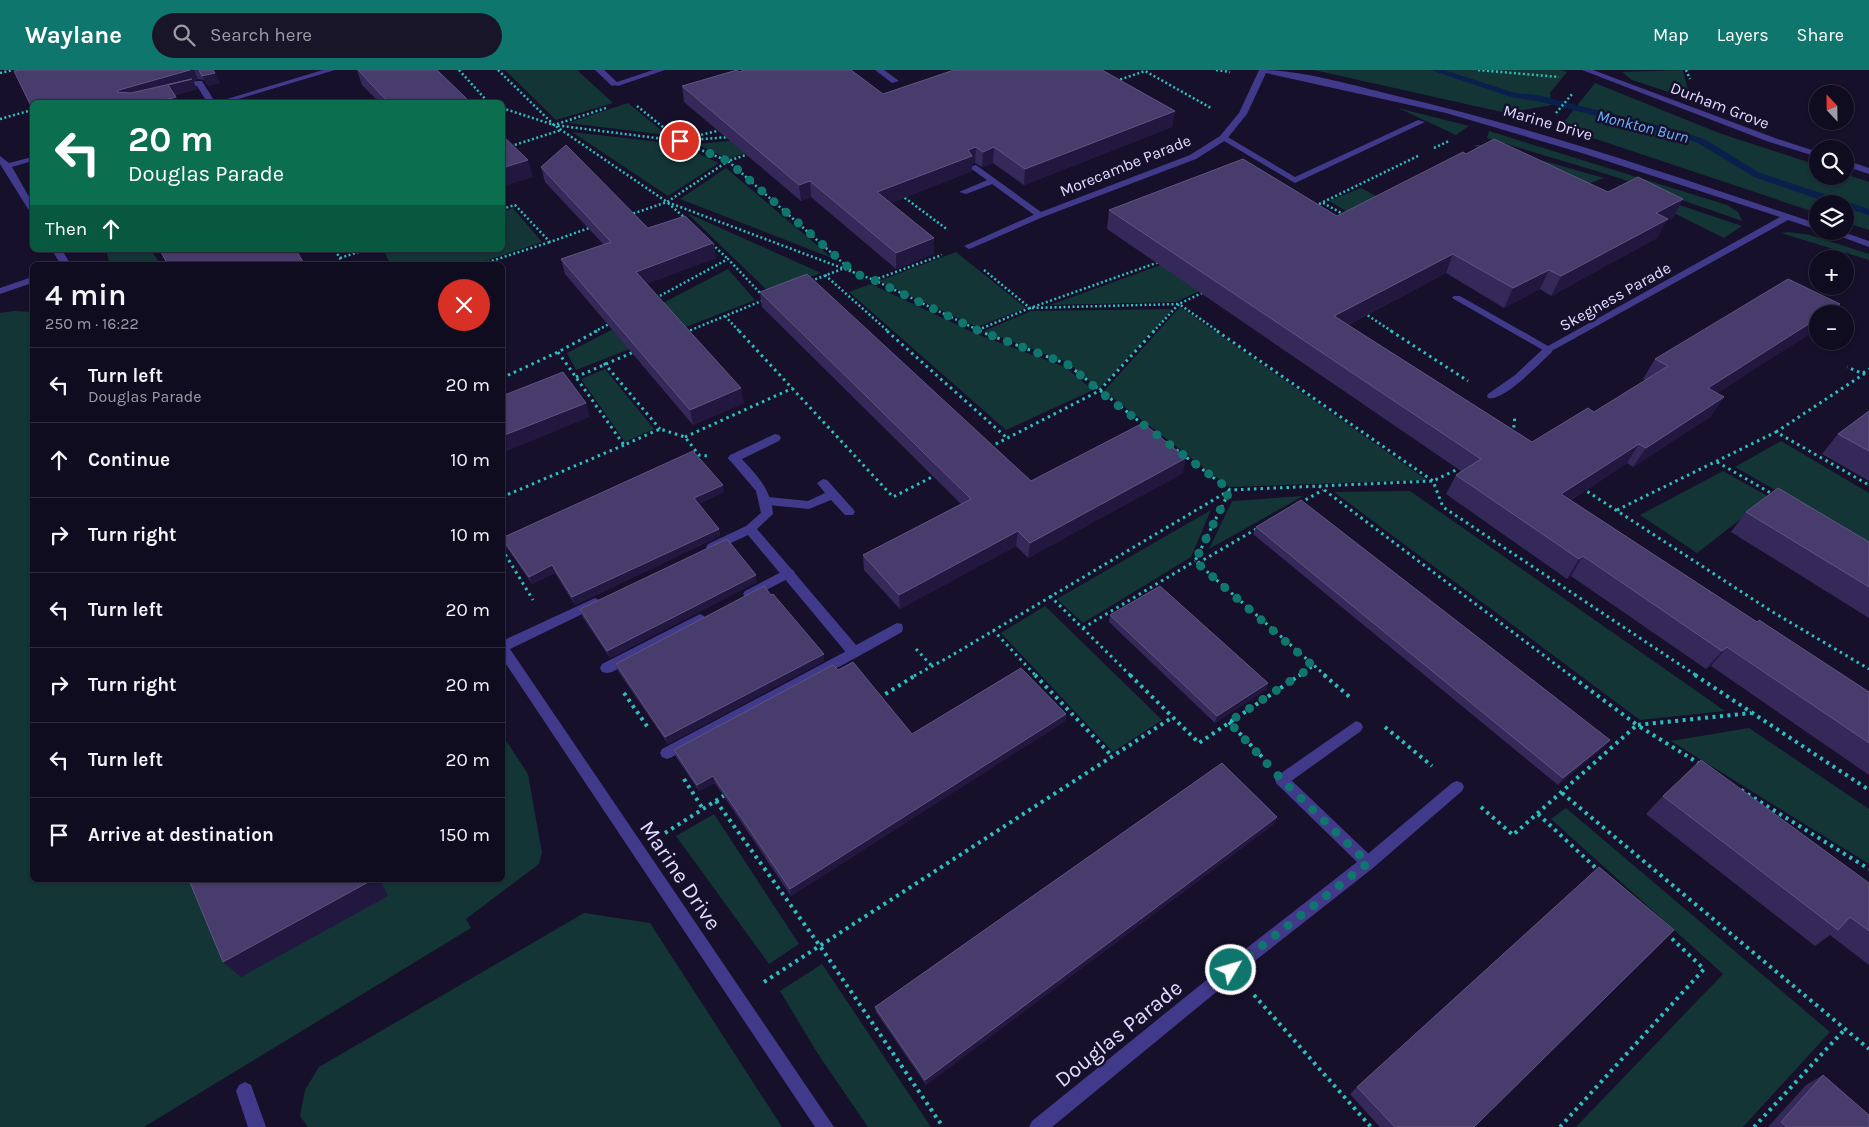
<!DOCTYPE html>
<html lang="en">
<head>
<meta charset="utf-8">
<style>
	:root { --surface:#100c20; --page:#191529; --text:#f1f3f6; --muted:#9c9ba5; --line:#302c3e; --accent:#0f766e }
	body { margin:0; font-family:Karla,sans-serif; background:var(--page); color:var(--text); height:100vh; display:flex; flex-direction:column; font-size:19px; white-space:nowrap }
	* { box-sizing:border-box; margin:0 }
	p { font-size:16px; color:var(--muted) }
	.icon { flex:none; width:28px; height:28px; fill:none; stroke:currentColor; stroke-width:2; stroke-linecap:round; stroke-linejoin:round }
	.map { position:relative; flex:1; overflow:hidden }
	.side { position:absolute; left:30px; top:192px; width:475px; height:620px; display:flex; flex-direction:column; background:var(--surface); border-radius:8px; box-shadow:0 1px 4px #0004,0 0 0 1px var(--line) }
	.side>* { flex:none }
	.hud { position:absolute; left:30px; top:30px; width:475px; height:152px; border-radius:8px; box-shadow:0 1px 4px #0004,0 0 0 1px var(--line); background:#0b6e4f; color:#fff; overflow:hidden }
	.needle { width:32px; rotate:338deg }
	.fabs { position:absolute; left:1809px; top:15px; display:grid; gap:10px }
	.fabs a { display:grid; place-items:center; width:45px; height:45px; border-radius:50%; background:var(--surface); box-shadow:0 1px 4px #0004,0 0 0 1px var(--line); font-size:25px }
	.pin { position:absolute; display:grid; place-items:center; width:42px; height:42px; color:#fff; margin:-21px; border:2px solid #fff; border-radius:50%; box-shadow:0 1px 5px #0007 }
	.me { position:absolute; width:55px; margin:-28px; rotate:52deg; stroke-linejoin:round; filter:drop-shadow(0 0 4px #0008) }
	.turn { display:flex; align-items:center; gap:18px; height:105px; padding:0 15px; font-size:22px }
	.turn .icon { width:65px; height:65px; stroke-width:2.5 }
	.turn b { display:block; font-size:35px; line-height:42px }
	.then { display:flex; align-items:center; height:48px; padding:0 15px; background:#0003; gap:10px; font-size:19px }
	.round { display:grid; place-items:center; flex:none; width:52px; height:52px; border-radius:26px; background:var(--page) }
	.head { display:flex; align-items:center; justify-content:space-between; height:85px; padding:0 15px }
	h1 { font-size:30px; font-weight:600; line-height:38px }
	ul { padding:0; list-style:none }
	li { display:flex; align-items:center; gap:15px; height:75px; padding:0 15px; border-top:1px solid var(--line) }
	li div { flex:1 }
	li b { display:block; font-size:19px }
	li em { font-style:normal }
	header { display:flex; align-items:center; gap:30px; box-sizing:border-box; height:70px; padding:0 25px; background:var(--accent); color:#fff }
	header strong { font-size:24px }
	nav { display:flex; gap:28px; margin-inline-start:auto; font-size:18px }
	.search { width:350px; height:45px; background:var(--page); display:flex; align-items:center; gap:12px; box-sizing:border-box; padding:0 18px; border-radius:28px; color:var(--muted); font-size:19px }
	.map>svg:first-child { display:block }
</style>
</head>
<body>
<header>
<strong>Waylane</strong>
<div class="search"><svg class="icon" aria-label="search" viewBox="0 0 24 24"><circle cx="10" cy="10" r="6"/><path d="M15 15l6 6"/></svg>Search here</div>
<nav><a>Map</a><a>Layers</a><a>Share</a></nav>
</header>
<div class="map">
<svg width="1869" height="1057" viewBox="0 0 1869 1057">
	<rect width="100%" height="100%" fill="#16102b"/>
	<path fill="#133536" d="M505,0H577L613,33L556,50Z
		M1314,0H1561L1567,2L1550,23L1552,35L1506,43Z
		M1683,0L1690,29L1632,10L1622,2Z
		M1595,13L1719,63L1817,95L1818,106H1845V104L1869,112V160L1845,152V134H1818L1817,143L1560,57Z
		M628,33L667,65L568,53Z
		M1398,38L1469,56L1456,65Z
		M1489,61L1727,135L1738,142L1742,151L1616,107L1487,68Z
		M572,62L677,74L719,93L668,126Z
		M797,65L728,89L696,74Z
		M1473,75H1488L1604,108L1569,121Z
		M726,98L832,188L680,129Z
		M1614,113L1742,156L1724,168Z
		M1361,118L1454,168L1419,183L1329,131Z
		M513,138L542,172L473,195H391L385,183L395,180H502L503,142Z
		M687,143L821,203L769,222Z
		M1302,144L1329,159L1176,232L1050,235Z
		M1789,162L1810,165L1869,184V190L1781,163Z
		M106,180H151L161,195H110Z
		M956,182L1026,238L977,257L879,211Z
		M728,199L755,230L576,300L567,283Z
		M871,214L974,263L1065,297L1093,320L1006,360L849,222Z
		M1180,237L1427,410L1229,417L1104,321Z
		M1173,239L1099,319L1067,292L984,261L1031,241Z
		M14,241L32,242V810H502L503,666L528,704L542,783L539,794L466,849L471,858L144,1057H0V243Z
		M605,299L654,359L625,372L581,309Z
		M1781,371L1869,423V474L1735,397Z
		M1723,401L1769,427L1697,483L1640,445Z
		M1410,421L1725,641L1640,650L1334,422Z
		M1303,426L1209,479L1232,431Z
		M1211,440L1191,487L1083,553L1057,529Z
		M1045,536L1162,650L1113,682L1001,563Z
		M1749,658L1869,739V794L1671,671Z
		M1566,738L1830,962L1743,1057H1576L1723,904L1551,749Z
		M714,744L799,874L769,894L676,766Z
		M584,843L650,853L782,1057H308L300,1046L305,1020L319,997Z
		M822,894L931,1057H868L818,984L780,921Z"/>
	<g fill="none" stroke-linecap="round" stroke-linejoin="round">
		<path fill="#0a1f4b" fill-rule="evenodd" d="M1431,0H1444L1515,23L1537,25L1680,61L1704,69L1760,103L1869,139V145L1845,138V134H1832L1754,107L1698,73L1674,65L1537,31L1511,27Z"/>
		<path stroke="#2dc0be" stroke-width="2.5" stroke-dasharray="2 2.5" stroke-linecap="butt" d="M459,0L488,32
			M498,0L554,55L667,132L874,210L982,262
			M1216,0L1230,2
			M1478,0L1559,7
			M1686,0L1690,9
			M0,3L13,0
			M1116,11L1145,1L1211,38
			M637,36L679,70
			M502,38L554,55L680,71
			M1556,43L1573,23
			M0,49L32,40
			M557,54L606,38
			M688,68L721,60
			M1434,78L1449,71
			M502,79L561,60
			M749,84L728,91L853,202
			M901,125L948,160
			M668,133L686,149
			M1323,133L1345,145
			M1315,136L1420,85
			M502,139L515,135L550,172L592,157
			M629,145L667,132L728,91L679,71L729,67
			M712,174L728,189
			M335,180L344,195
			M340,188L365,180
			M479,195L550,172
			M984,200L1030,238L1159,192
			M825,205L889,262
			M874,210L942,185
			M811,211L842,199
			M656,228L728,189L762,225
			M1364,243L1393,262
			M725,246L740,262
			M978,260L1030,238L1179,234L1204,222
			M594,262L611,253
			M686,262L764,230
			M1153,262L1179,234L1219,262"/>
		<path stroke="#2dc0be" stroke-width="3" stroke-dasharray="2.5 4" stroke-linecap="butt" d="M739,261L893,427L936,405
			M887,261L1007,368
			M979,261L1067,294L1145,356
			M1217,261L1433,411L1443,437L1697,606
			M1391,261L1468,311
			M686,262L689,261
			M558,282L624,375L660,359L685,367L699,385L708,386
			M604,293L660,359
			M1863,303L1869,299
			M576,307L636,281
			M502,308L558,282L597,261
			M1776,362L1864,304L1847,297
			M1513,364L1515,346
			M685,367L793,318
			M1166,372L1230,420L1433,411L1460,398
			M990,377L1099,321L1154,261
			M1717,392L1774,425
			M1319,416L1571,606
			M1582,418L1771,541L1869,599
			M502,427L624,375
			M1300,433L1323,420
			M1617,440L1776,362L1869,415
			M502,479L533,530
			M1198,493L1258,458
			M1050,526L1131,606
			M1083,558L1195,491
			M993,560L1036,606
			M916,579L931,595
			M914,606L949,587L1230,420L1195,491L1326,606
			M1299,606L1313,596"/>
		<path stroke="#2dc0be" stroke-width="4" stroke-dasharray="3 4.5" stroke-linecap="butt" d="M1035,605L1112,686
			M1130,605L1199,673L1300,605
			M1324,605L1352,629
			M1695,605L1869,720
			M624,623L649,659
			M879,628L916,605
			M1229,652L1262,687
			M1385,657L1432,696
			M1700,694L1637,655L1751,643
			M684,709L703,739
			M1741,720L1869,799
			M1562,723L1869,979
			M716,731L820,876L943,1057
			M1481,737L1513,765L1637,655L1570,605
			M1538,744L1599,801
			M665,763L725,725
			M764,912L1173,647
			M1254,925L1371,1057
			M1560,1057L1704,899L1666,863
			M1754,1057L1846,958"/>
		<path fill="#413a8b" fill-rule="evenodd" d="M595,0H604L619,14L612,16Z
			M196,11H202L215,32H207L197,16L178,21L174,19Z
			M1418,50L1425,52L1295,113L1219,68L1226,66L1295,107Z
			M992,108L995,109V113L966,124L959,122Z
			M1040,142L1044,145L1043,147L972,178L969,179L964,176Z
			M1548,277L1552,278V282C1540,293 1503,332 1488,328L1487,326L1488,324L1515,305L1544,278Z
			M775,364L779,365L781,368L779,371L738,391H730L728,388L730,385Z
			M823,409L827,410L853,439L855,442L853,445H845L831,430L809,439L768,435L762,431L768,427L808,431L825,423L817,413Z
			M789,498L793,500L795,503L793,506L753,527H745L743,524L745,521Z
			M700,544L704,546L706,549L704,552L612,602L607,603L602,602L600,598L602,594Z
			M854,577L859,578L860,582L859,586L672,687L667,689L662,687L660,683L662,679Z
			M1356,651L1361,653L1363,657L1361,661L1287,714L1282,716L1277,714L1275,710L1277,706Z
			M1457,711L1462,713L1464,717L1462,721L1373,798L1368,800L1363,798L1361,793L1363,788L1452,713Z
			M245,1012L251,1015L266,1057H248L236,1021L239,1015Z"/>
		<path fill="#413a8b" fill-rule="evenodd" d="M323,0H335L228,32H217Z
			M653,0H665L618,16L611,14Z
			M875,0H884L899,11L892,13Z
			M1259,0C1302,0 1351,15 1393,25C1537,58 1677,107 1818,154V160L1788,150L1548,283L1452,228L1454,226H1460L1548,276L1780,147L1585,84L1446,43L1266,3L1247,44L1226,70L1196,89L1043,147H1037L969,97L976,95L1041,142L1190,85L1220,66L1239,43Z
			M1582,0H1593L1775,68L1818,82V87L1769,72Z
			M0,86L9,93L32,87V91L12,97L32,132V142L28,139L0,94Z
			M1845,90L1869,98V104L1845,96Z
			M1826,161H1840L1869,171V177Z
			M52,180H62L71,195H61Z
			M32,207V213L0,224V218Z
			M734,384L738,385C755,403 771,418 773,444L757,459L856,575L897,553L902,554L903,558L902,562L859,586L854,587L849,586L748,465L716,480H708L706,477L708,474L746,456L761,443L756,421L728,388Z
			M595,528L599,530L601,533L599,536L510,579L834,1057H815L502,588V571Z
			M1282,704L1287,706L1373,788L1375,793L1373,798L1237,905L1052,1057H1029L1032,1051L1225,895L1357,792L1277,714L1275,710L1277,706Z"/>
	</g>
	<path fill="#352959" d="M19,0H213L220,13L208,16L204,10L198,9L193,11L197,19L175,25L179,32H32Z
		M357,0H437L470,32H379L362,15Z
		M739,2L883,24L1175,41L1172,57L1024,115L993,93L982,97L975,93L972,94V101L891,133L934,184L896,199L811,127L801,131L684,32L682,16Z
		M1466,84L1608,122L1683,129L1673,148L1666,151L1657,168L1551,226L1540,219L1504,238L1446,203L1348,255L1532,372L1594,342L1646,310L1643,309L1655,289L1724,327L1711,346L1633,397L1627,393L1571,430L1757,552L1869,622V705L1711,596L1706,599L1571,506L1567,509L1446,424L1456,405L1461,401L1107,159L1109,140L1337,146Z
		M541,97L648,158L713,173L716,188L646,214L744,333L693,355L565,204L561,189L604,175L545,112Z
		M760,222L1031,411L1183,403L1028,488L1016,476L900,539L864,500L863,485L961,434L762,237Z
		M1869,341V411L1822,384L1838,364Z
		M724,422L699,434L719,459L720,466L575,535L555,503L532,514L505,475L502,468Z
		M1746,442L1869,472V548L1731,462Z
		M1256,457L1610,670L1604,677L1558,715L1253,464Z
		M757,512L610,588L582,546L580,539Z
		M771,525L824,584V591L668,674L618,601L616,594Z
		M1110,545L1268,613L1266,620L1215,653L1109,552Z
		M838,600L912,664L1066,644L1065,651L791,826L715,713L699,721L676,687L674,680Z
		M1663,726L1869,813V895L1830,865L1815,876L1646,744Z
		M1274,754L926,1015L876,942L875,937Z
		M1823,1005L1869,1057H1768L1806,1015Z
		M1357,1017L1474,1057H1380L1350,1024Z"/>
	<path fill="#21173f" d="M190,0H194L198,9L193,11L197,19L173,25L124,30L117,22L119,20Z
		M215,3L220,13L208,16L202,6Z
		M176,27L179,32H157Z
		M1175,41L1172,57L1024,115L1025,99Z
		M976,77L975,93L972,94V101L878,138L877,122L968,80Z
		M994,77L993,93L982,97L983,82Z
		M528,90L533,107L502,117V98Z
		M810,111L811,127L801,131L799,115Z
		M1683,129L1673,148L1666,151L1657,168L1551,226L1561,206L1656,143Z
		M934,168V184L896,199V183Z
		M713,173L716,188L639,217L636,202Z
		M1453,184L1446,203L1328,265L1334,246Z
		M1549,200L1540,219L1504,238L1513,218Z
		M1840,234L1833,244H1824Z
		M1818,248V259L1696,337L1708,318Z
		M741,318L744,333L693,355L690,340Z
		M1724,327L1711,346L1633,397L1646,378Z
		M586,333L590,347L502,383V366Z
		M1639,374L1627,393L1550,443L1561,424Z
		M1186,388L1183,403L1028,488L1030,473Z
		M723,415L724,422L696,436L694,428Z
		M719,459L720,466L575,535L572,527Z
		M1018,461L1016,476L900,539L899,525Z
		M1583,486L1571,506L1567,509L1579,489Z
		M552,495L555,503L532,514L529,507Z
		M756,505L757,512L610,588L607,581Z
		M1727,577L1711,596L1706,599L1722,581Z
		M824,584V591L668,674L665,667Z
		M1268,613L1266,620L1215,653L1217,646Z
		M1066,644L1065,651L791,826L790,819Z
		M1610,670L1604,677L1558,715L1563,708Z
		M713,706L715,713L699,721L697,715Z
		M1277,747L1274,754L926,1015L925,1010Z
		M372,810H380L388,826L241,907L223,892Z"/>
	<path fill="#473c6b" stroke="#5f5582" d="M19,0H190L119,20L117,22L131,23L192,9L168,15L176,27L157,32H32V38L14,1Z
		M199,0H213L215,3L202,6Z
		M358,0H437L470,32H388Z
		M737,0L739,2L744,0H851L883,24L954,0H1102L1175,41L1025,99L994,77L983,82L976,77L968,80L972,86L877,122L934,168L896,183L810,111L799,115L682,16Z
		M502,65L528,90L502,98Z
		M1494,69L1608,122L1638,107L1683,129L1656,143L1668,149L1561,206L1549,200L1513,218L1453,184L1334,246L1532,372L1588,338L1594,342L1668,296L1655,289L1788,209L1840,234L1824,244H1818V248L1708,318L1724,327L1646,378L1639,374L1561,424L1757,552L1759,550L1869,622V673L1727,577L1722,581L1583,486L1579,489L1456,405L1481,389L1109,140L1243,89L1337,146L1463,82L1466,84Z
		M566,75L648,158L685,146L713,173L636,202L741,318L690,340L561,189L611,172L541,97Z
		M160,180H296L305,195H237V194L168,195Z
		M807,204L1031,411L1143,353L1186,388L1030,473L1018,461L899,525L863,485L971,429L760,222Z
		M563,302L586,333L502,366V326Z
		M1869,341V381L1838,364Z
		M693,381L723,415L694,428L719,459L572,527L552,495L529,507L502,468Z
		M1778,418L1869,472V517L1746,442Z
		M1301,430L1610,670L1563,708L1256,457Z
		M727,469L756,505L607,581L580,539Z
		M764,516L771,525L773,524L824,584L665,667L616,594Z
		M1160,516L1268,613L1217,646L1110,545Z
		M853,592L912,664L1021,598L1066,644L790,819L713,706L697,715L674,680L833,595L838,600Z
		M1701,690L1869,813V861L1850,847L1838,860L1663,726Z
		M1222,693L1277,747L925,1010L875,937Z
		M1599,797L1674,860L1474,1057H1395L1357,1017Z
		M189,810H372L223,892Z
		M1823,1005L1869,1045V1057H1787L1781,1052Z"/>
	<g fill="none" stroke-linecap="round" stroke-linejoin="round">
		<path stroke="#0f766e" stroke-width="9" stroke-dasharray="0 16.2" d="M680,71L728,91L856,204L874,210L977,260L1067,294L1108,328L1230,420L1195,491L1313,596L1229,652L1282,710L1368,793L1231,900"/>
	</g>
	<g text-anchor="middle" stroke-width="5" stroke-linejoin="round" paint-order="stroke">
		<g font-size="16" fill="#e0dbff" stroke="#16102b">
			<text transform="translate(1720 35) rotate(21)" y="6">Durham Grove</text>
			<text transform="translate(1548 52) rotate(16)" y="6">Marine Drive</text>
			<text transform="translate(1125 95) rotate(-22)" y="6">Morecambe Parade</text>
			<text transform="translate(1615 226) rotate(-29)" y="6">Skegness Parade</text>
		</g>
		<g font-size="16" font-style="italic" fill="#69b3ff" stroke="#16102b">
			<text transform="translate(1643 56) rotate(14)" y="6">Monkton Burn</text>
		</g>
		<g font-size="22" fill="#e0dbff" stroke="#16102b">
			<text transform="translate(681 805) rotate(56)" y="8">Marine Drive</text>
			<text transform="translate(1118 963) rotate(-39)" y="8">Douglas Parade</text>
		</g>
	</g>
</svg>
<div class="fabs">
<a><svg class="needle" viewBox="-14 -14 28 28"><path d="M0-13l5 13h-10z" fill="#e53935"/><path d="M0 13l5-13h-10z" fill="#9c9ba5"/></svg></a>
<a><svg class="icon" aria-label="search" viewBox="0 0 24 24"><circle cx="10" cy="10" r="6"/><path d="M15 15l6 6"/></svg></a>
<a><svg class="icon" aria-label="layers" viewBox="0 0 24 24"><path d="M12 4l9 5-9 5-9-5zM3 14l9 5 9-5"/></svg></a>
<a>+</a>
<a>−</a>
</div>
<div class="pin" style="left:680px;top:71px;background:#d93025"><svg class="icon" aria-label="arrive" viewBox="0 0 24 24"><path d="M6 21V4h12l-3 4 3 4H6"/></svg></div>
<svg class="me" style="left:1231px;top:900px" viewBox="-20 -20 40 40"><circle r="17" fill="#0f766e" stroke="#fff" stroke-width="3"/><path d="M0-11L8 9 0 5-8 9z" fill="#fff"/></svg>
<div class="hud">
<div class="turn"><svg class="icon" aria-label="left" viewBox="0 0 24 24"><path d="M17 20v-9H6M10 6l-5 5 5 5"/></svg><div><b>20 m</b>Douglas Parade</div></div>
<div class="then">Then<svg class="icon" aria-label="ahead" viewBox="0 0 24 24"><path d="M12 20V5M6 11l6-6 6 6"/></svg></div>
</div>
<section class="side">
<div class="head"><div><h1>4 min</h1><p>250 m · 16:22</p></div><a class="round" style="background:#d93025;color:#fff"><svg class="icon" aria-label="close" viewBox="0 0 24 24"><path d="M6 6l12 12M18 6L6 18"/></svg></a></div>
<ul>
<li><svg class="icon" aria-label="left" viewBox="0 0 24 24"><path d="M17 20v-9H6M10 6l-5 5 5 5"/></svg><div><b>Turn left</b><p>Douglas Parade</p></div><em>20 m</em></li>
<li><svg class="icon" aria-label="ahead" viewBox="0 0 24 24"><path d="M12 20V5M6 11l6-6 6 6"/></svg><div><b>Continue</b></div><em>10 m</em></li>
<li><svg class="icon" aria-label="right" viewBox="0 0 24 24"><path d="M7 20v-9h11M14 6l5 5-5 5"/></svg><div><b>Turn right</b></div><em>10 m</em></li>
<li><svg class="icon" aria-label="left" viewBox="0 0 24 24"><path d="M17 20v-9H6M10 6l-5 5 5 5"/></svg><div><b>Turn left</b></div><em>20 m</em></li>
<li><svg class="icon" aria-label="right" viewBox="0 0 24 24"><path d="M7 20v-9h11M14 6l5 5-5 5"/></svg><div><b>Turn right</b></div><em>20 m</em></li>
<li><svg class="icon" aria-label="left" viewBox="0 0 24 24"><path d="M17 20v-9H6M10 6l-5 5 5 5"/></svg><div><b>Turn left</b></div><em>20 m</em></li>
<li><svg class="icon" aria-label="arrive" viewBox="0 0 24 24"><path d="M6 21V4h12l-3 4 3 4H6"/></svg><div><b>Arrive at destination</b></div><em>150 m</em></li>
</ul>
</section>
</div>
</body>
</html>
